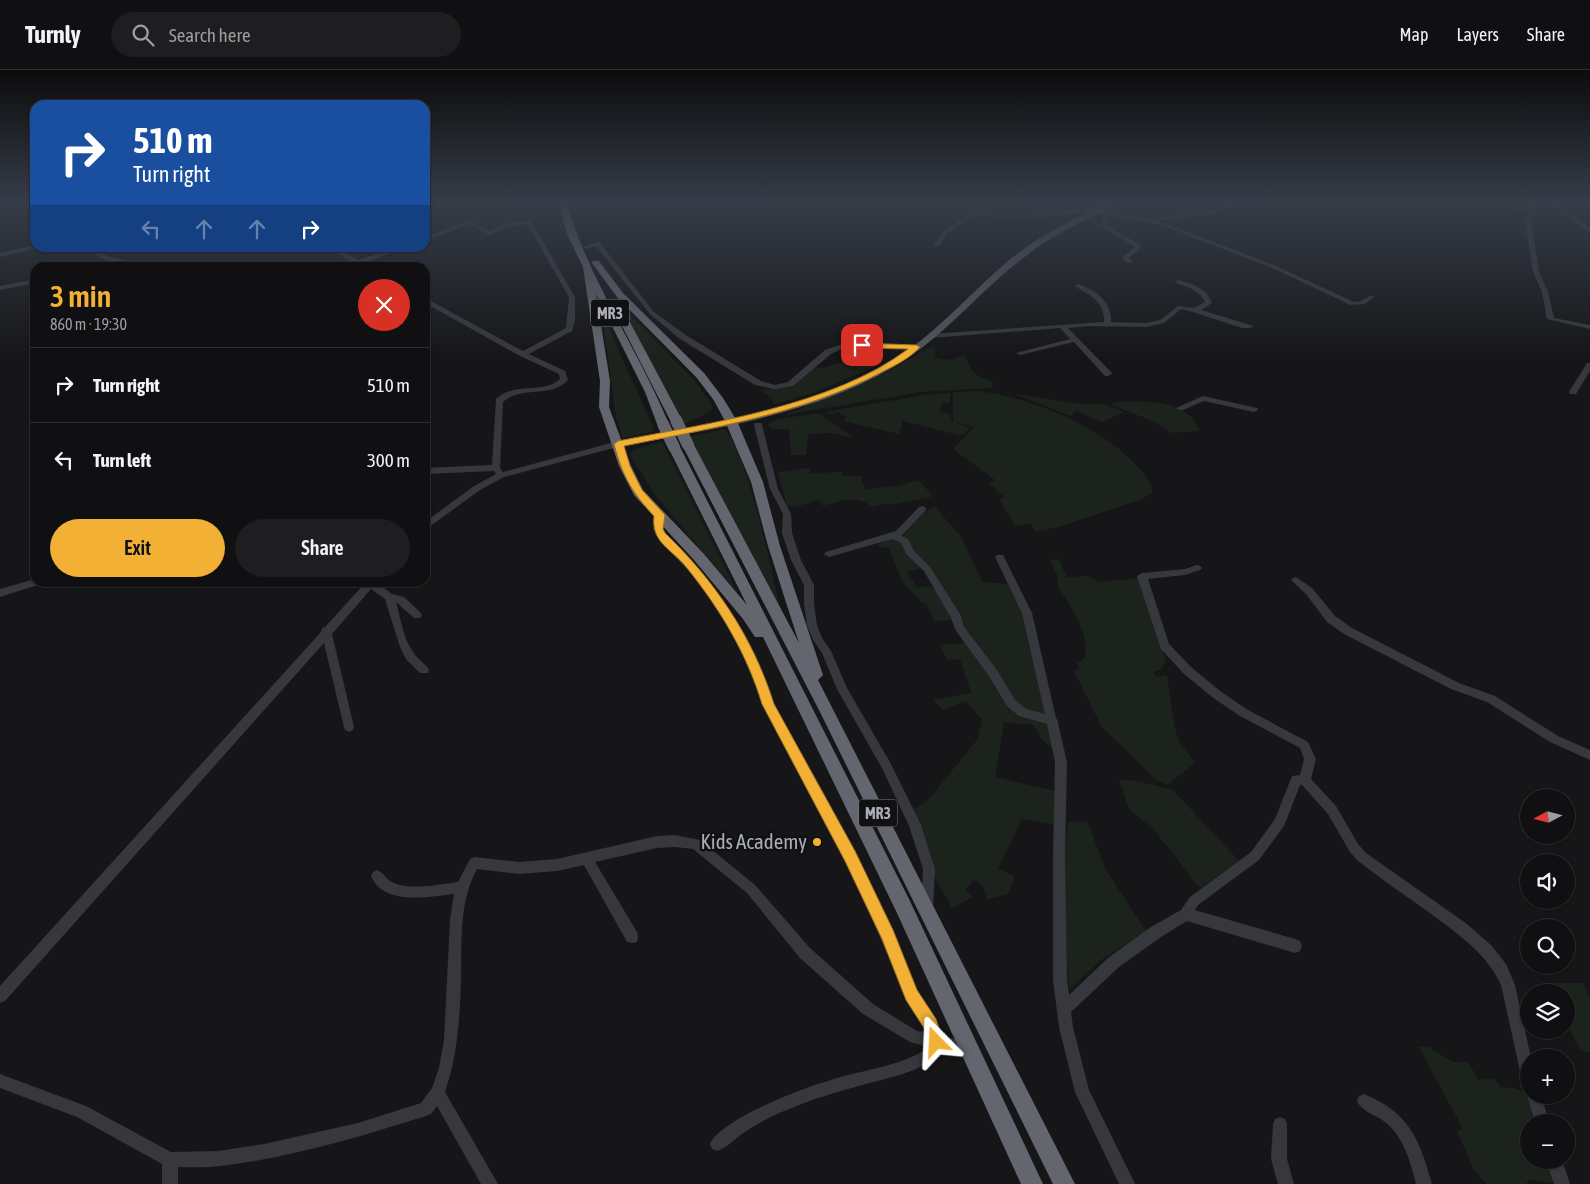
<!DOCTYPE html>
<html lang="en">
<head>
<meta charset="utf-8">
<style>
	:root { --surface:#101012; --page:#1e1e20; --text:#f1f3f6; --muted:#9c9d9f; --line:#303032; --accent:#f2b134 }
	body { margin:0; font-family:"Asap Condensed",sans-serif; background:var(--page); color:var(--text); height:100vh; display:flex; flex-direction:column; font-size:19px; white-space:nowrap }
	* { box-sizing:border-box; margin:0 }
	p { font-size:16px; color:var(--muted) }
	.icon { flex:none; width:28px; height:28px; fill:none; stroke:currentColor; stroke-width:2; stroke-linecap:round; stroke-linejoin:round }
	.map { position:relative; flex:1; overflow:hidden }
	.panel { position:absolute; left:30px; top:192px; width:400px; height:325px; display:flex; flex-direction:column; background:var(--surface); border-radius:15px; box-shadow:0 1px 4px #0004,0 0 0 1px var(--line) }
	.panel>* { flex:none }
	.guide { position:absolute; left:30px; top:30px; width:400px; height:152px; border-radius:15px; box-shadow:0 1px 4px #0004,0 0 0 1px var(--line); background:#1a4fa0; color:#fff; overflow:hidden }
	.needle { width:32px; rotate:263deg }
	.fabs { position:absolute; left:1520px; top:719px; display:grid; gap:10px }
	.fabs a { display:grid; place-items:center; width:55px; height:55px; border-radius:50%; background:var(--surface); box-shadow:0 1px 4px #0004,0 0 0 1px var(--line); font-size:25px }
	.pin { position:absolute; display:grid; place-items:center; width:42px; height:42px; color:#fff; margin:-21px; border-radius:10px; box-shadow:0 2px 8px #0006 }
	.me { position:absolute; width:55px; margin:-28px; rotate:339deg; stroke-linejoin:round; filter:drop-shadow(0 0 4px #0008) }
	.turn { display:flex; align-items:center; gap:18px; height:105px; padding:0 20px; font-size:22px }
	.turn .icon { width:65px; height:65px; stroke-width:2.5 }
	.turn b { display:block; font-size:35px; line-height:42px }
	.lanes { display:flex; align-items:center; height:48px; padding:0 20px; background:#0003; justify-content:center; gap:25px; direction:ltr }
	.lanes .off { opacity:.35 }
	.round { display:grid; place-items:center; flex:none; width:52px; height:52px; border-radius:26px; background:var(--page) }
	.head { display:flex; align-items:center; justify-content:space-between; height:85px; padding:0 20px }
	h1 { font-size:30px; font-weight:600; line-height:38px; color:var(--accent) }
	.button { display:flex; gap:10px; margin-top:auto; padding:10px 20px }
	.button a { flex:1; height:58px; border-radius:30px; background:var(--accent); color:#111; font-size:20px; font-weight:600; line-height:58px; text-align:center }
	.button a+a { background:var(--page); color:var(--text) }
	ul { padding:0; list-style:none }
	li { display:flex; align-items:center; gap:15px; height:75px; padding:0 20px; border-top:1px solid var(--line) }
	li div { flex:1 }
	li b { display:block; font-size:19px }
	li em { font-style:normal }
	header { display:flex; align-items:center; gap:30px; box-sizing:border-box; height:70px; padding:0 25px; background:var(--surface); border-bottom:1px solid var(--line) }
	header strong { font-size:24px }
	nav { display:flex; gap:28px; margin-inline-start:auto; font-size:18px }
	.search { width:350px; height:45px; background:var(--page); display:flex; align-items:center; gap:12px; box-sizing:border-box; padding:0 18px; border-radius:28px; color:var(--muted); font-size:19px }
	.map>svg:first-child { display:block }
</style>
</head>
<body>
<header>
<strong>Turnly</strong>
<div class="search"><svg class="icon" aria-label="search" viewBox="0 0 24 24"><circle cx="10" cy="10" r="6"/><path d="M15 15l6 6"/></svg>Search here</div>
<nav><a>Map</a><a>Layers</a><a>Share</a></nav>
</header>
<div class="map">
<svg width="1590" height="1114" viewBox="0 0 1590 1114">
	<rect width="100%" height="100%" fill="#161618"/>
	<path fill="#1c231d" d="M625,240L694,310L711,333L713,337L710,342L682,355Z
		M602,243L655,361L623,368L616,348Z
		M931,277H935V287C945,291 956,290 965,284C971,303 976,306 994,313L992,318L921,322L784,345L870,311Z
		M863,285L874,297L810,324L774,334L772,328L759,320L786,317L814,295L820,299Z
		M977,321C1035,327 1122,364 1152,416V423L1142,429L1058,457L1036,462L1031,454L1015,456L1000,430L1004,427L989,413L995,410L953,379L974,357L953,352V322Z
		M950,323V334L942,332L940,342L950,344L952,352L970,358L962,366L903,351L899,364L843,351L847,347L838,342L832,345L825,342L924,325Z
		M1015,324L1080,334H1104L1124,342L1102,352L1076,341L1071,346Z
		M1116,332C1138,332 1171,329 1189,345C1194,349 1197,356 1200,361L1172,363L1155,352L1110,334Z
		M819,343L853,367L830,363L808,364L806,385H791L789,359H771L768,354L778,349Z
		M724,359C747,378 773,508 781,543L689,367Z
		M662,372L737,522L656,426L633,390L630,384L634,379Z
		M809,398L811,403L841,402L843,406H861L865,419L898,416L918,410L933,426C918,431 906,431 891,435L888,433L872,437C857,424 840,431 823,436L819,430L795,437L787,436L778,402Z
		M935,437L962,468L982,512L1011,514L1026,548L1046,647L1017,637L969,569L945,526L896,466L922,443Z
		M891,468L902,472L922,498L907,502L917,518L931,516L936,520L952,550L934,551L926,533H922L903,512L888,477L880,478L877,475Z
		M1059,489L1067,507L1088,506L1098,512L1140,508L1166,591L1160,600L1153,602L1156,607L1167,606L1174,654L1179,672L1195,693L1167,715L1155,709L1101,656L1074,601L1079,600L1077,593L1085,588C1089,561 1071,538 1058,516L1057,509H1059L1050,490Z
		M966,573L980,589L1006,632L1050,654L1053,678L1043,671L1033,655L1004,652L995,707L1059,722L1057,755L1022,749L998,798L1015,807L1008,824L987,829L983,816L974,810L965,820L973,827L952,838L931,801L912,741L928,730L977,670L982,650L966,631L943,640L933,630L971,623L960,589L947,590L940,575Z
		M1119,709L1137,711L1173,720L1239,791L1200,818L1154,760L1129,739Z
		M1087,751L1106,800L1146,861L1101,890L1069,919C1065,863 1061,808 1068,752Z
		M1546,913H1583L1590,927V982L1581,981L1566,953V922H1550Z
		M1419,977H1428L1453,992H1468L1479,1010L1494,1008L1501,1017L1513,1018L1532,1025L1540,1052H1529V1090H1551L1558,1113L1529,1110L1526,1114H1486L1474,1100L1457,1061L1463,1059Z"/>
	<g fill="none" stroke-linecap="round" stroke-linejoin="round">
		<path fill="#37383d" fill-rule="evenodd" d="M964,131H970L972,141C997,147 1032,145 1058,142C1074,141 1088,136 1104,139L1103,141L1155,150V148L1157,147L1212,140L1232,131H1241L1213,144L1159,151L1274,195L1354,232L1361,231L1371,225L1374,227L1365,234L1351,235L1270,197L1161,155L1109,146L1108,156L1140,175V179L1129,188L1133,192L1128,193L1122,188L1135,177L1134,176L1103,158V145L1094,143V141L1041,147H999L974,145L948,163L939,176H935L934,175L944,161L968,144L966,142Z
			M1472,131H1489L1528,138L1526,131H1532L1536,145L1531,150L1539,202L1548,222L1554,248L1590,255V259L1547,249L1542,222L1533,202L1525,150L1530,145L1529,141Z
			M1547,131H1554L1590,158V163Z
			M471,150L489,161L509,152L531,151L575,227V250L572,261L529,284L565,301L568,310C550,329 522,315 503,332L500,398L503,402L618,371L622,374L621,376L504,407L480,420L425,460V452L474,416L496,404L494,401L425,404V398L492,395L496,329C516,311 542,325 560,309L559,304L520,286L425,233V228L427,229L523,281L566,258L569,227L527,154L510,156L489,165L470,154L425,171V167Z
			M598,172L600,173L654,242L686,265L761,311L775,315L788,312L825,280L839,275L852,273L916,275L920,277L916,279L852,277L841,279L831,284L793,316L775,319L755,315L680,269L650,244L596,176L586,179L583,177Z
			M35,175V178H37L0,187V183Z
			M87,178H93C116,194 133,188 154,198H138L119,194L106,198H94L112,192L99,187Z
			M330,178H337L358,190L396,178H404L363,193L370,198H361Z
			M35,209V213L0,220V216Z
			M1178,210C1192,214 1207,218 1212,233L1201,240L1254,256L1250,258H1242L1193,242L1181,239L1164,253L1147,257L1089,256L1068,258L1111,302L1112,304L1108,306H1105L1074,272L1020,285L1016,283L1070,269L1060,258L930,268L926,266L930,264L1104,252C1105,233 1091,225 1076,217L1075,216L1078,214C1096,220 1112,232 1111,252L1147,253L1160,250L1178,236L1194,238L1205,232C1200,220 1187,217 1176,213L1175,212Z
			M1587,293H1590V301L1576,324H1570L1569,322Z
			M1203,326L1257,338L1258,340L1254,342L1204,331L1183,340H1180L1176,338Z
			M755,353H761L762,355L778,419L791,444L792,463L801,490L814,515V534L817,555L822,568L831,581L847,618L891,694L921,755L935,799L933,839L931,843L927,845L923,843L921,839L923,799L909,756L883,700L837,619L822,583L813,570L807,555L804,534V515L791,490L782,463L783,444L770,419L754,355Z
			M922,436L925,437L926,439L925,441L901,466L908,469L914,481L930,497L960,544L964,557L997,600L1015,630L1026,639L1045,644L1022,543L995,487L997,485H1003L1032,543L1056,648L1058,651V653L1067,692L1065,789L1067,910L1069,925L1109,887L1151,857L1181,840L1190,827L1251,782L1275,749L1292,706L1300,705L1304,689L1300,678L1240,646L1212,627L1183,603L1161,579L1137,506L1142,503L1185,499L1197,495L1200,496L1202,498L1200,500L1185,505L1148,509L1169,574L1191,597L1220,621L1248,640L1308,672L1316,689L1311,709L1336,736L1358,774L1366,783L1467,854L1492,876L1506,894L1515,915L1531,988H1529V1017L1524,1015L1522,1010L1501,915C1486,881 1452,860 1423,838C1401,823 1379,807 1358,791L1350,782L1328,744L1302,715H1300L1284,756L1259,790L1198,835L1195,840L1295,869L1300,871L1302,876L1300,881L1295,883L1187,851L1161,867L1119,897L1071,942L1073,957L1089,1020L1135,1114H1119L1075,1022L1059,957L1053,910V789L1055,692L1047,654L1019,646L1007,636L989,606L956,561L951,548L924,501L907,485L901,473L892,469L829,487L824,484L826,482L896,461L919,437Z
			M660,442L664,445L663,459L665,463L699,500L715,520L742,562L755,587L773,634L867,808L917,920L936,949L941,966L977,974L979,979L977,984L972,986L945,980C922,1002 892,1007 862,1015C837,1022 813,1029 789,1039C773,1045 756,1054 742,1064C734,1070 726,1078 717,1081L712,1079L710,1074C714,1064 729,1055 738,1049C768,1032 801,1019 834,1009C859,1001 910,994 928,977L910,972L863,944L800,888L747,823L693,779L675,777L657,778L595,792L637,862L638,867L637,872L632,873L627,872L584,795L557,801L519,804L477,799L476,801C459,833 462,871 461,907C460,946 458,984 445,1022L498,1114H481L437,1036L431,1044L426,1046C359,1067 290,1088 220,1096C206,1098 192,1097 178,1097V1114H162V1094L77,1047L0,1018V1004L86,1036L171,1082L218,1081L264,1074L358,1053L421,1033L432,1018L439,998L444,970L450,850L454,824C428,827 384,836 371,806L373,802L377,800C384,803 386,809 392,812C407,821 442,814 458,812L470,789L474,787L519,792L557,789L657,766L675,765L700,770L755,815L810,878L873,934L917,961L926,962L925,957L907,930L858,816L763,635C747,587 724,544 692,505C681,491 666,479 656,465L653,459L656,445Z
			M1296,507L1312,518L1335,546L1352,558L1459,613L1495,626L1558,666L1590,680V690L1550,672L1487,632L1451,619L1344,564L1327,552L1306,524L1293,512L1291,510L1293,508Z
			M35,509V512H43L41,514L0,527V519Z
			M366,512H377L392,524L404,527L420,542L422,545L420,548H414L396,532C401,549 403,568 413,582C417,589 425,593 429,600L428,603H420L406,589L400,577L385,529L371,519L332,564L354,657L353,660L349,662L345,660L344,657L324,573L5,931L0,933V916L321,562L322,558L325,557Z
			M1529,1020V1025H1541L1549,1052H1535L1527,1025Z
			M1364,1024C1410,1043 1419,1069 1432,1114H1416C1410,1091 1404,1067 1385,1052C1376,1045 1361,1041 1357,1031L1359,1026Z
			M1280,1047L1285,1049L1287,1054V1089L1294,1114H1278L1271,1089L1273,1054L1275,1049Z
			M1546,1090H1562L1570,1114H1554Z"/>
		<path fill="#53555c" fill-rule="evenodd" d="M1112,131H1122C1114,138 1102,142 1092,147C1071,157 1049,168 1030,183C985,215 950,261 903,291C819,345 714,358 618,377L613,374L618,371C713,353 812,339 896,288C940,261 973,219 1013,187C1043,163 1078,147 1112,131Z"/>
		<path fill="#63666e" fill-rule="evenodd" d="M558,131H566C588,209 638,279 669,354L663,357L657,354L645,322L596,224L610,311L609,337L631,396L643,420L704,484L747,535L668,377L674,373L680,377L909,829L1043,1114H1021L896,841L763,567H755L743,549L694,490L634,425L619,396L599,337L600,311L583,197L567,164Z
			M593,191H599L623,223L704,303L723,328L737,351L763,412L780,476L823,605L818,610L1075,1114H1053L820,642L682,375L688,371L694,375L799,573L768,476L751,412L725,351L713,329L696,307L617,227L592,193Z
			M622,250L630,252L682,350L680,352H672L670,350L620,252Z"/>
		<path stroke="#63666e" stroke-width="12" d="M676,350L688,375
			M663,354L674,377"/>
	</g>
	<linearGradient id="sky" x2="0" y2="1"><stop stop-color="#0c0c0d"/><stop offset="0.46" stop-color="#363c48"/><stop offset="1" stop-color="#363c48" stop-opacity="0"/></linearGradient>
	<rect width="1590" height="287" fill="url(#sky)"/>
	<path fill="#f2b134" stroke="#9d7322" d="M860,273L916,275L920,277C910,288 896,295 882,302C803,344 711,358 624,376L630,396L642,420L665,445L663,459L665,463C715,511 753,567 774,634L855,781L893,860L917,920L936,949L944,972L942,978L936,980L931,978L924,958L906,930L882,869L845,791L762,634C747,584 720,539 687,498C672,479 651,473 654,446C631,421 623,407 614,374L618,371C710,353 832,336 908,279L862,278L860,277Z"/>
	<circle fill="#f2b134" stroke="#111113" stroke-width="2" cx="817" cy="772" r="5"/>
	<g text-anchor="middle" stroke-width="5" stroke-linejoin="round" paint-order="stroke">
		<g fill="#111113" stroke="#7b7e86" stroke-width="1">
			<rect x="591" y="229.5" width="38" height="27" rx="4"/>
			<rect x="859" y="729.5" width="38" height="27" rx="4"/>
		</g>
		<g font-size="16" font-weight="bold" fill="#a8adb8">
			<text x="610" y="249">MR3</text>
			<text x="878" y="749">MR3</text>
		</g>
		<g font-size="21" fill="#a8adb8" stroke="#111113" text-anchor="end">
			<text x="807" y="779">Kids Academy</text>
		</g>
	</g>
</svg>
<div class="fabs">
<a><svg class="needle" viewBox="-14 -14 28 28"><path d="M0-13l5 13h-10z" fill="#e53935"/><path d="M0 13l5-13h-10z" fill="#9c9d9f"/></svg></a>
<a><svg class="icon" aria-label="sound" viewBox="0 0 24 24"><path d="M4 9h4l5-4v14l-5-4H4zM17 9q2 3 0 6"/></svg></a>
<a><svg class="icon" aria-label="search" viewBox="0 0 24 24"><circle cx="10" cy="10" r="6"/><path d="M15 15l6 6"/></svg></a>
<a><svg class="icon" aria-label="layers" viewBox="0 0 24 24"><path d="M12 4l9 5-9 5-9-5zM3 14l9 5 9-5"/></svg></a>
<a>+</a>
<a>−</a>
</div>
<div class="pin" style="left:862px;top:275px;background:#d93025"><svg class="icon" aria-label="arrive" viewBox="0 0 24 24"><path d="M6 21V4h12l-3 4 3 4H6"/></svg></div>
<svg class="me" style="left:936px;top:972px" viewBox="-20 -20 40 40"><path d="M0-17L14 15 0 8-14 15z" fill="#f2b134" stroke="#fff" stroke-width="4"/></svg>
<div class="guide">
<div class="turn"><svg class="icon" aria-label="right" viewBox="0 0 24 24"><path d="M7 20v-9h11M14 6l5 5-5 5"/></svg><div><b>510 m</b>Turn right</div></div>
<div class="lanes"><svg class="icon off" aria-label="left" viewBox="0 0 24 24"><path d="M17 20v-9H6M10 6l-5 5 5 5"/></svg><svg class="icon off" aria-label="ahead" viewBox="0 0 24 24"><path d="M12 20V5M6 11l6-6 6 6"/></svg><svg class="icon off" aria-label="ahead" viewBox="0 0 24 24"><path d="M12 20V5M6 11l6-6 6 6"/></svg><svg class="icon" aria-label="right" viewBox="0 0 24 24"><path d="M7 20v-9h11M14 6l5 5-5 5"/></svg></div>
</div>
<section class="panel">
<div class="head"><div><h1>3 min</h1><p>860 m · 19:30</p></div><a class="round" style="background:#d93025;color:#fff"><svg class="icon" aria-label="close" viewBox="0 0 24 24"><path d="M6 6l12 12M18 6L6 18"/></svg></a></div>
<ul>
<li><svg class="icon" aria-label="right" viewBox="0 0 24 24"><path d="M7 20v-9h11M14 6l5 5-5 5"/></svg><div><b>Turn right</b></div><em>510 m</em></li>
<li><svg class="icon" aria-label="left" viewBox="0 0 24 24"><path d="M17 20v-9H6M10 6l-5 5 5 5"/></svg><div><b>Turn left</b></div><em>300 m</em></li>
</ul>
<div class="button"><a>Exit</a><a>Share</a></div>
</section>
</div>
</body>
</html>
